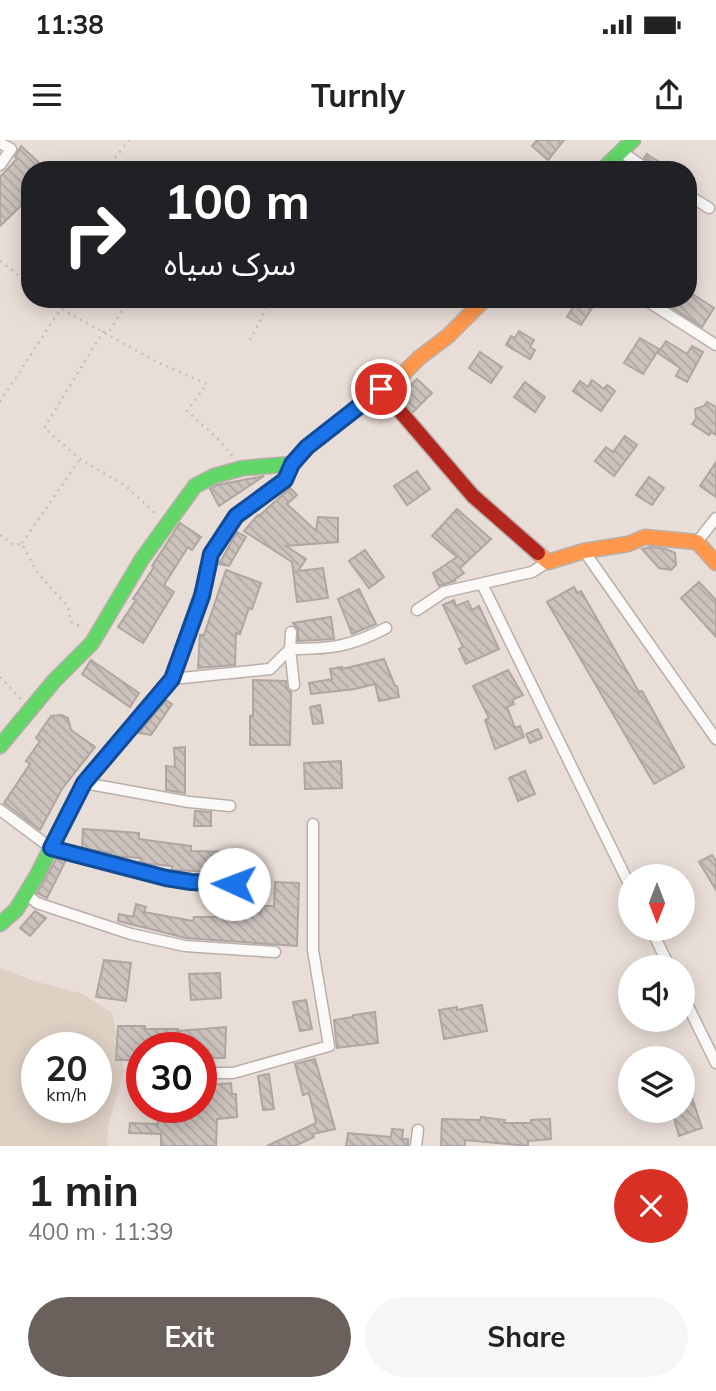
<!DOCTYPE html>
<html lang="en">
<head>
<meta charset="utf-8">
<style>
	:root { --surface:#fff; --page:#f6f6f6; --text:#222; --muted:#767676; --accent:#6a615c }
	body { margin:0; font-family:Mulish,"Noto Sans Arabic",sans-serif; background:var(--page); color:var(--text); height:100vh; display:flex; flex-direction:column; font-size:26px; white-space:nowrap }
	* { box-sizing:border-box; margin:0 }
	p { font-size:23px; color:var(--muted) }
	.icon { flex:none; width:38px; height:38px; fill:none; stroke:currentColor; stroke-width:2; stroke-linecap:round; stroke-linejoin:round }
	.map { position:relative; height:1006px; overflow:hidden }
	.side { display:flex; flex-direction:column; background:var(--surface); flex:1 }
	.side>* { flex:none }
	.guide { position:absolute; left:21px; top:21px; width:676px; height:147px; border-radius:28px; box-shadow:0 4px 18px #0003; background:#202124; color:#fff; overflow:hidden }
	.needle { width:46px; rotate:180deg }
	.fabs { position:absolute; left:618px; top:724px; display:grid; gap:14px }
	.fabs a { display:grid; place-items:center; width:77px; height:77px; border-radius:50%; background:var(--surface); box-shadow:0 4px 18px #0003; font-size:35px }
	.speed { position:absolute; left:21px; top:892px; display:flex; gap:14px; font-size:35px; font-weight:700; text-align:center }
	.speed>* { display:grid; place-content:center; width:91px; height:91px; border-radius:50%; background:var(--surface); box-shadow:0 4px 18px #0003; line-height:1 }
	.speed small { font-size:18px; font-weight:400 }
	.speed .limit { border:10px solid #d22; background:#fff; color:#111 }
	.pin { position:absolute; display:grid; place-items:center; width:60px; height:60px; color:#fff; margin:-30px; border:4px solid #fff; border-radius:50%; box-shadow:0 2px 7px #0007 }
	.me { position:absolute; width:77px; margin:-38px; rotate:272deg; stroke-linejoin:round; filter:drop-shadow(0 0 5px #0008) }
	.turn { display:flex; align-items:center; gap:24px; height:147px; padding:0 28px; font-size:32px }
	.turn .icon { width:91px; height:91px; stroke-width:2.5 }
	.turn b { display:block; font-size:49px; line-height:60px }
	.round { display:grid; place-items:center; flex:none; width:74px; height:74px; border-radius:37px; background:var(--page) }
	.summary { display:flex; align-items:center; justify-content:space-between; height:119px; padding:0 28px }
	h1 { font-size:42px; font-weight:700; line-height:52px }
	.button { display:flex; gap:14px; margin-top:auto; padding:14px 28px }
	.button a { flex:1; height:80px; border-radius:42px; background:var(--accent); color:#fff; font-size:28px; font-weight:700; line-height:80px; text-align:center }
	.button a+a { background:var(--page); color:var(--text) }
	.status { display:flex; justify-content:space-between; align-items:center; height:49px; padding:0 35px; background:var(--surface); direction:ltr }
	.status svg { height:19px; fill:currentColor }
	header { display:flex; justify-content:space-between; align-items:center; height:91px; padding:0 28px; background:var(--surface); font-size:32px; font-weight:700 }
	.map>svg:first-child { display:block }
</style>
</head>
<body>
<div class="status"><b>11:38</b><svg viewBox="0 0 49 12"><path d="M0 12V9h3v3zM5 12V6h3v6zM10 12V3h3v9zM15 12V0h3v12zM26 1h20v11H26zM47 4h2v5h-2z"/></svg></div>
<header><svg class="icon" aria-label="menu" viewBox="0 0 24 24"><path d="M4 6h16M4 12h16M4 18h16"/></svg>Turnly<svg class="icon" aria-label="share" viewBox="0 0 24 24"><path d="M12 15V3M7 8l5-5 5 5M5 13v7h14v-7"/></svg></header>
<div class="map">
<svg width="716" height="1006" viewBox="0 0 716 1006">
	<defs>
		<pattern id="building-back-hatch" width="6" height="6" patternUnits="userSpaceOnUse" patternTransform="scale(1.75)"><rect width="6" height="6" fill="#ccc3be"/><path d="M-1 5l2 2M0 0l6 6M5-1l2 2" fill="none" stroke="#afa7a3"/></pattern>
	</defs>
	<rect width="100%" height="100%" fill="#e9ddd7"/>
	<path fill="#ded1c4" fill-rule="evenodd" d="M0,828L34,841L83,854L112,873L124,931L108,986L107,1006H0ZM37,908H96V968H37Z"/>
	<path fill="url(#building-back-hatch)" stroke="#afa6a1" stroke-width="2" d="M537,0H564L548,20L532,6Z
		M21,6L47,30H30V57L0,86V37L17,19L15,17Z
		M647,14L651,17L673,30H656L653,24L644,18Z
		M688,151L714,168L702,187L659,159H688Z
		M578,159H598L581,185L567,177Z
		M519,191L534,200L530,207L535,210L530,219L506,205L511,196L515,198Z
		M640,198L659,209L643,234L624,223Z
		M666,201L687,214L692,206L703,212L687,242L676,236L680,228L658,213Z
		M480,212L502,227L491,243L469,228Z
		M417,239L432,253L412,273L399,257Z
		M592,240L604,249L607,245L615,251L601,271L573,251L580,241L588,247Z
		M525,242L545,257L535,272L514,257Z
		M707,262L716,267V295L711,292L709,295L692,284L696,279L695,269L704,266Z
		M625,296L637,305L614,336L595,321L606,307L613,312Z
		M716,322V357L700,346Z
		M417,331L430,349L407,365L394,346Z
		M264,336L219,366L210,349L217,345Z
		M649,337L664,348L652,365L636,355Z
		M290,348L297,355L287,364L316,391L318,377L338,378V402L286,406L306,419L298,431L323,428L328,458L297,462L292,422L244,391L258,375L259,376Z
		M457,369L491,399L460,428L464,433L454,440L455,441L439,446L433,433L457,417L432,396Z
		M180,383L201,397L192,410L188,407L164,445L174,452L143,503L118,487L136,460L133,459L154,427L152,426Z
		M237,392L246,397L229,426L219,424Z
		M651,407L666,409L675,413L676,425L671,430L659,428L642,409Z
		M365,410L384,437L369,448L349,421Z
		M226,430L261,443L252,469L249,468L240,494L236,493L235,525L198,528L200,495H204Z
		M699,442L716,460V497L681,458Z
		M574,447L577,453L581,451L639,552L642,551L684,627L654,644L547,462Z
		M359,449L376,484L352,494L338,459Z
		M454,460L456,466L468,461L472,470L479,466L499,509L466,524L459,509L463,507L443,465Z
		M331,477L334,499L298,501V489L293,483Z
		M384,519L395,546H397L399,557L379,561L375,544L355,549L311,554L309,543L332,539L330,529L342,527V529Z
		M91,520L139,553L130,567L82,534Z
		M508,530L523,555L512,560L514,564L507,567L515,588L520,586L524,597L495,609L485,580L489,578L473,546Z
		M253,540L286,541L287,549L291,552L290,605H250V576H253Z
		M166,560L172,564L151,595L139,593Z
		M320,565L323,583L313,584L310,567Z
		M61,575L68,578L71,590L95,607L62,649L40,690L4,663L30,624L26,621L40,601L36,598L51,576Z
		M538,589L542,598L530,603L526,594Z
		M185,607V653L166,650V626L175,627L174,608Z
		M341,621L342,648L305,649L304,623Z
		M525,631L535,654L518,661L509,638Z
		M195,671L211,672V686H194Z
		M83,689L139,693V699L191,706V711L237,712L238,733L172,730V726L140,723L141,718L112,716L111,713L82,708Z
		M712,715L716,721V750L699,722Z
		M57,718L66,720L47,758L37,753Z
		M275,742L299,743L297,806L186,798L118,781L119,774L133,777L136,764L146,767L144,772L193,781L194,777H225L226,771L261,773L262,766H274Z
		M35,771L46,778L30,796L20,788Z
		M104,820L131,823L126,861L96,857Z
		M220,833L221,858L191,860L189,834Z
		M306,860L312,889L300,891L293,862Z
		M482,865L487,891L444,899L439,870L457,867V870Z
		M375,872L378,903L337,908L334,880L353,877V875Z
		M118,886H145V889H178V891L226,887L225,918H208V910L201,911V908H139L140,920H116Z
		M315,919L335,989L313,994L314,997L295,1006H267L316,983L309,953L303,955L295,924Z
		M269,934L274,969L263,970L258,936Z
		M231,943L232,954H236L237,977L217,979L216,1006H161V994L129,993L130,983L158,984V968H201V946Z
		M691,955L702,988L679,996L672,971H682V958Z
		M481,977L505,980L504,983H531V980L550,979L551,999L528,1001V1006L465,1000V1006H441L442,979L480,980Z
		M392,989L403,990L402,999H408V1006H346L348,993L391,997Z"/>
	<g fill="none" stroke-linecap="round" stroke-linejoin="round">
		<g stroke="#b9afaa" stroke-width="13">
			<path id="street" d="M0,3L11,9L0,25
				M620,11L648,30
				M688,55L709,68
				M644,159L716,205
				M697,402L716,378
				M584,411L716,599
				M482,444L630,746
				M417,470L444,452L532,432L548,422
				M291,492L290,509L294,545
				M172,539L270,529L290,509C330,509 350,507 386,488
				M84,643L189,662L230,666
				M0,670L51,708L166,738L191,742L234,744
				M26,754L37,763L131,794L185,806L275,812
				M651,789L670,828
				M682,854L716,923
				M136,933H142
				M201,933H233L329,906L313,810V684
				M416,1006L418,990"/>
		</g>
		<g stroke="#b9afaa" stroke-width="17">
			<path id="fast" d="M602,30L633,0
				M0,606L54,541L92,503L142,419L195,346L214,336L243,328L292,324
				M0,784L16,770L36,737L84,643L172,539L205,444"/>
		</g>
		<g stroke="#b9afaa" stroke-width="17">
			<path id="slow" d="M538,413L548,422L584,411L628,404L645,397L697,402L716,423
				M205,444L211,414L236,376L285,340L292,324L307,307L402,235L419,218L448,196L485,159"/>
		</g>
		<g stroke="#b9afaa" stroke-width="17">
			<path id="jam" d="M381,249L473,356L538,413"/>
		</g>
		<path stroke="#c2bebc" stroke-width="2.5" stroke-dasharray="2 5" stroke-linecap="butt" d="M117,30L113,26L115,18L129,0
			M0,121L30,144
			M52,159L65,171L103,192L159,223L207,244L187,271L218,299L234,318
			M129,159L110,190L103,192L44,288L80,319L126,346L158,376
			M250,200L267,167L252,159
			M0,262L67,159
			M0,395L14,405L22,404L37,432L68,467L71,482L84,488
			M22,403L80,319
			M0,537L21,559"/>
		<use href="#street" stroke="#fcfaf9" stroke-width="10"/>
		<use href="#fast" stroke="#63d668" stroke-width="14"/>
		<use href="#slow" stroke="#ff974d" stroke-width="14"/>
		<use href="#jam" stroke="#b3261e" stroke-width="14"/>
	</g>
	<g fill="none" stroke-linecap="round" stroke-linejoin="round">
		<g stroke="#114b97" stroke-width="18">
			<path id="route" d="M234,744L191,742L166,738L51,708L84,643L172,539L202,456L211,414L236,376L285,340L292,324L307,307L381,249"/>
		</g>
		<use href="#route" stroke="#1a73e8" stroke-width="12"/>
	</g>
</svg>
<div class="fabs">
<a><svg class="needle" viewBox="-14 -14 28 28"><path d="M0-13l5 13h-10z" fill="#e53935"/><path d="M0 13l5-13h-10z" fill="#767676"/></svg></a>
<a><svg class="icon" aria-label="sound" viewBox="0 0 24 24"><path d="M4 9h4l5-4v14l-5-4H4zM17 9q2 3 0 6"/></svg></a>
<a><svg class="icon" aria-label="layers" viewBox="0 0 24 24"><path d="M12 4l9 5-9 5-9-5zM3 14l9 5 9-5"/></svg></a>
</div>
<div class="speed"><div>20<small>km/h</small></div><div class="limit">30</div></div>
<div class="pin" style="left:381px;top:249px;background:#d93025"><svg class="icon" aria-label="arrive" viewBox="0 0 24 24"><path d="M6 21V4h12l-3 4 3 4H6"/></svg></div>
<svg class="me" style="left:234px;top:744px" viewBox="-20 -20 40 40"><circle r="19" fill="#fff"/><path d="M0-13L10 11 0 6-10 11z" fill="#1a73e8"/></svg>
<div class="guide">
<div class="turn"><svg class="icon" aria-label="right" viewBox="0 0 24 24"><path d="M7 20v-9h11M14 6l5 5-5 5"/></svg><div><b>100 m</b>سرک سیاه</div></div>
</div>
</div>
<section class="side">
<div class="summary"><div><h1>1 min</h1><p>400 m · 11:39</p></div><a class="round" style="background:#d93025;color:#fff"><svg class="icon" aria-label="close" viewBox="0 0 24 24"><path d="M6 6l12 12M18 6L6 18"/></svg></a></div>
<div class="button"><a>Exit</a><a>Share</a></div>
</section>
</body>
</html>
